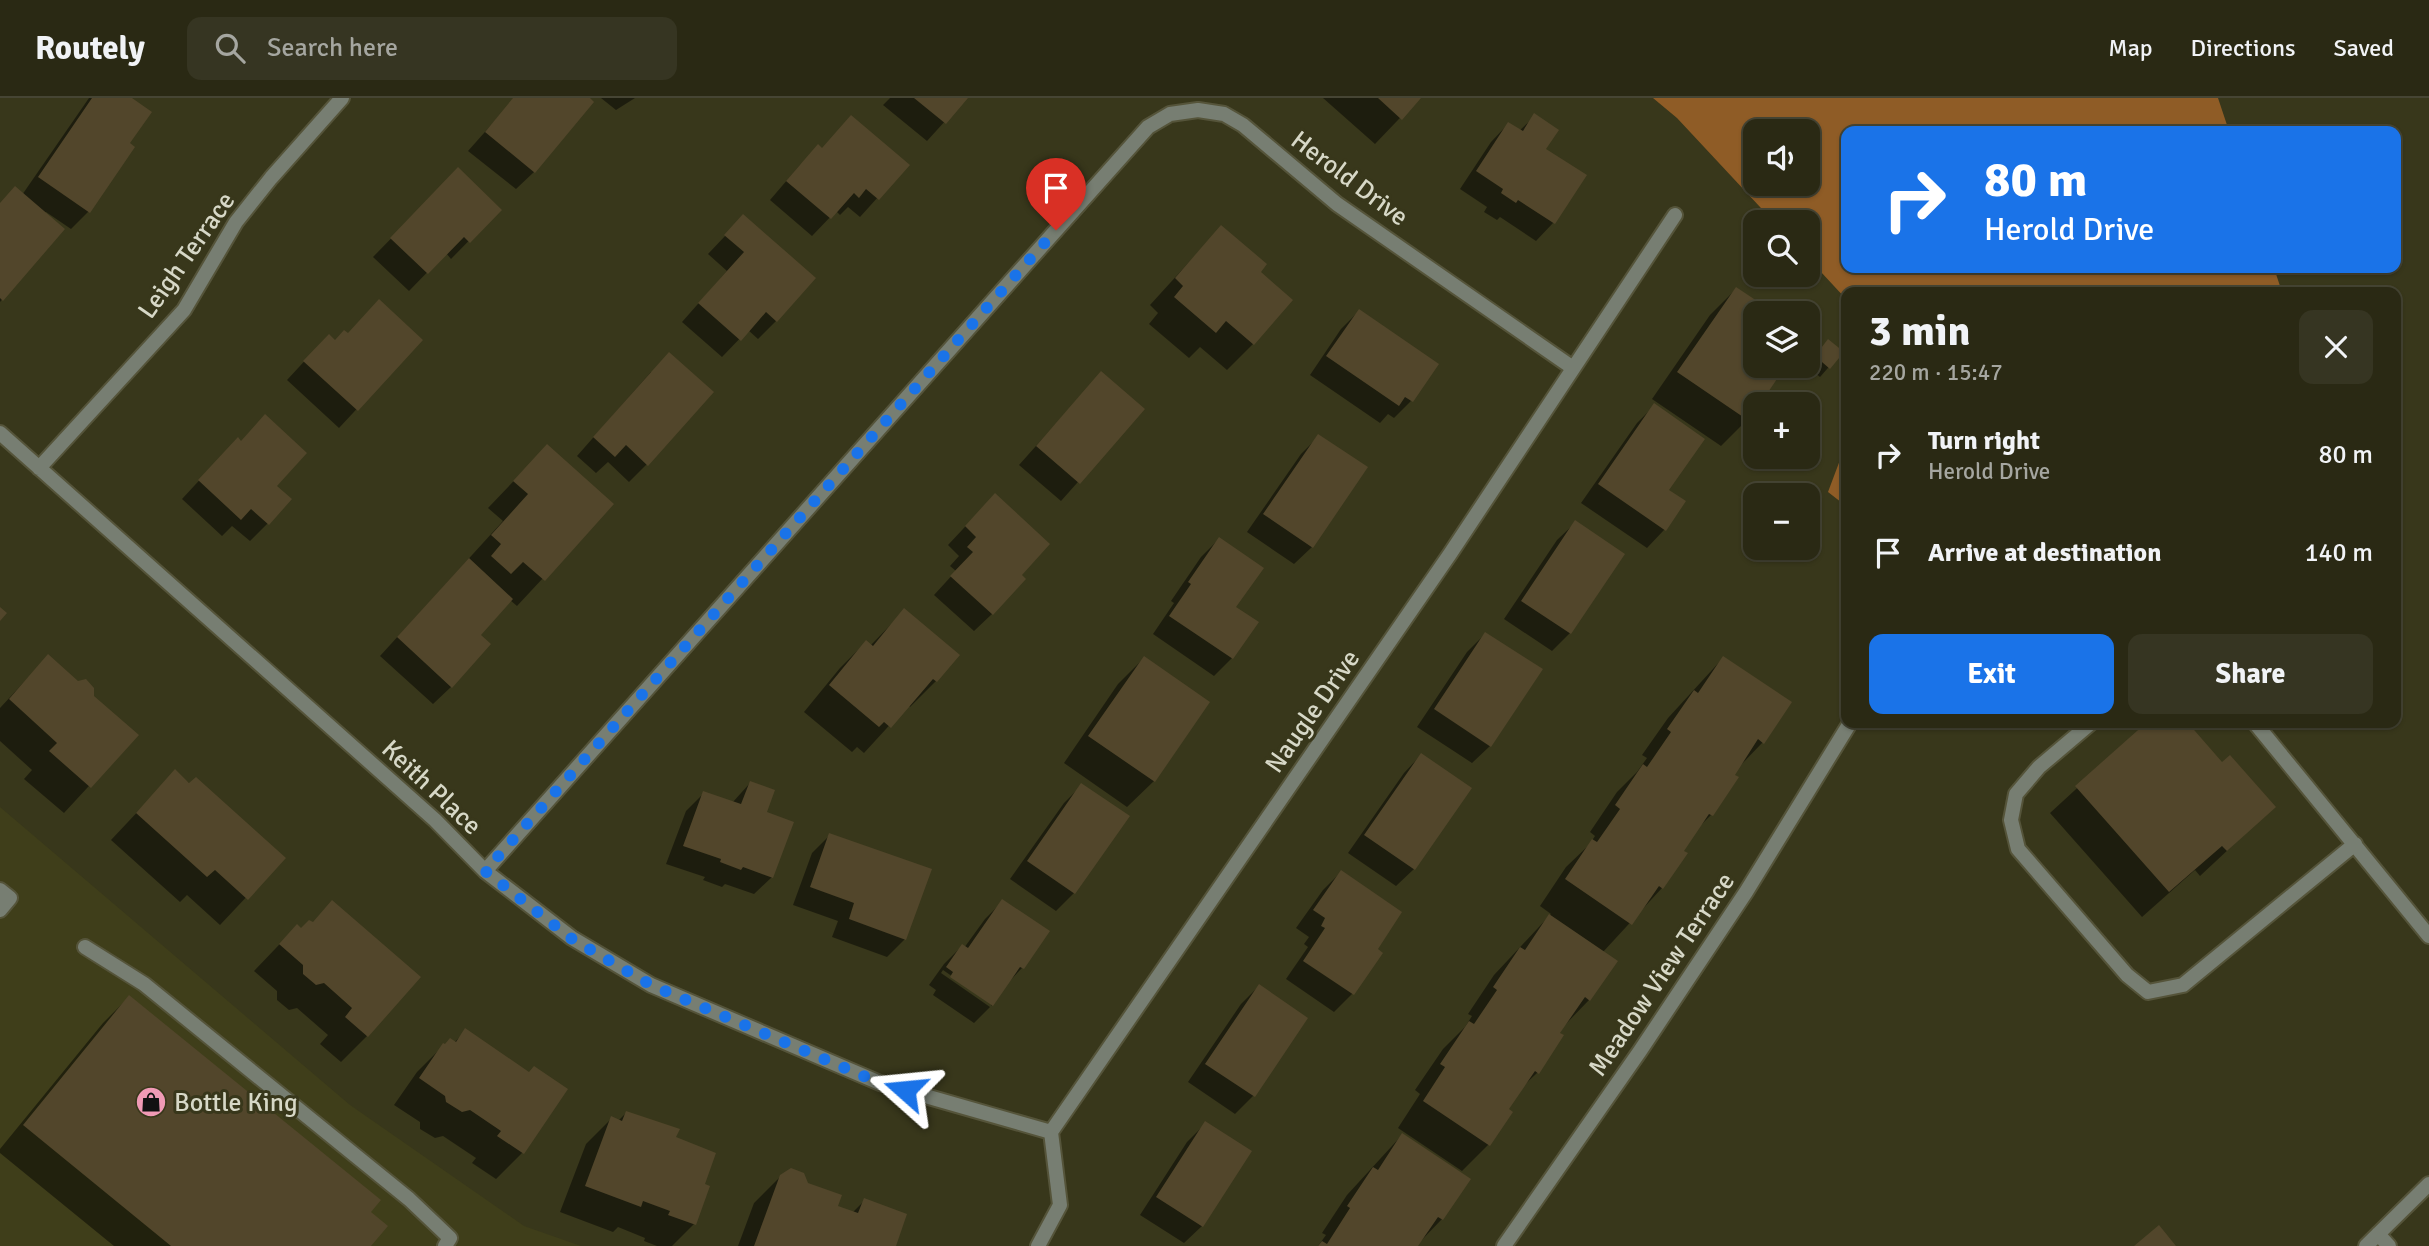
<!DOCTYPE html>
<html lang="en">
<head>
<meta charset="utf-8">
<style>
	:root { --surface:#2a2914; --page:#363522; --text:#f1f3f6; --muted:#a5a6a0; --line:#464534; --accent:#1a73e8 }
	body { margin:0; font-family:Signika,sans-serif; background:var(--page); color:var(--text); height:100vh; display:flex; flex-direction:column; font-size:26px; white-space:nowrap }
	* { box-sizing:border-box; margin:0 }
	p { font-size:23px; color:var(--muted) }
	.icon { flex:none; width:38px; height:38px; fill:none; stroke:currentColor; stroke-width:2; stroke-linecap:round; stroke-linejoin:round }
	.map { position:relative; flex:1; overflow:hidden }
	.drawer { position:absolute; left:1841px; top:189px; width:560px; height:441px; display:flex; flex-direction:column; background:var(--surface); border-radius:14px; box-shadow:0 2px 5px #0004,0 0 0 2px var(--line) }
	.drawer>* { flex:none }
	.banner { position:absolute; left:1841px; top:28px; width:560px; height:147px; border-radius:14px; box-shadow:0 2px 5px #0004,0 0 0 2px var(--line); background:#1a73e8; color:#fff; overflow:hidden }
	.controls { position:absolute; left:1743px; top:21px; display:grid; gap:14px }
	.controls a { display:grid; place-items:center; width:77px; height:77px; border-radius:14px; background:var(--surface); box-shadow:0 2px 5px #0004,0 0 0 2px var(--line); font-size:35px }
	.pin { position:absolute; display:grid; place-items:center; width:60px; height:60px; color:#fff; margin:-72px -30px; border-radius:50% 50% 50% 0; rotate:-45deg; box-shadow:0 0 7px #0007 }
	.pin .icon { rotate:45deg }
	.me { position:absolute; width:77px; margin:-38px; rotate:288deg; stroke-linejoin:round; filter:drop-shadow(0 0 5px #0008) }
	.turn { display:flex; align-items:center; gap:24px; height:147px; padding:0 28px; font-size:32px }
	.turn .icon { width:91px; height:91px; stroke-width:2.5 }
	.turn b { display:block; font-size:49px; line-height:60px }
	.round { display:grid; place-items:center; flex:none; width:74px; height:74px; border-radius:14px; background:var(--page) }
	.overview { display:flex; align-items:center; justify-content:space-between; height:119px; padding:0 28px }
	h1 { font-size:42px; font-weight:700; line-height:52px }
	.primary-button { display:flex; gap:14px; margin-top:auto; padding:14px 28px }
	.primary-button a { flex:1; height:80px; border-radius:14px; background:var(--accent); color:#fff; font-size:28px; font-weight:700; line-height:80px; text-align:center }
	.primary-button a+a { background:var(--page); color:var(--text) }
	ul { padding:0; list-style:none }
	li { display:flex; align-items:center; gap:21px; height:98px; padding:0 28px }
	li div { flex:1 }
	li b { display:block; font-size:26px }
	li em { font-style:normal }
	header { display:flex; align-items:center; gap:42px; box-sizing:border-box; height:98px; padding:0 35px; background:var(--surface); border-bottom:2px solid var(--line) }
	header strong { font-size:33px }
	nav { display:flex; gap:38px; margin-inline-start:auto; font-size:24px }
	.search { width:490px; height:63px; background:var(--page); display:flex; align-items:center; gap:18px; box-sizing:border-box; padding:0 24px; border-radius:14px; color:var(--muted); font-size:26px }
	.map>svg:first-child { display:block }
</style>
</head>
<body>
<header>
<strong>Routely</strong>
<div class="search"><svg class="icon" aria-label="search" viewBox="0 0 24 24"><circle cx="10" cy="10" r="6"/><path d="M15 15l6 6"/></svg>Search here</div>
<nav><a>Map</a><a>Directions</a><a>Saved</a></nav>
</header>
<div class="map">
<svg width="2429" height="1148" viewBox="0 0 2429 1148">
	<rect width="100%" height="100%" fill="#38371b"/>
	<path fill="#3f3e1a" d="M0,709L350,1007L524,1128L581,1148H0Z"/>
	<path fill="#8f5c26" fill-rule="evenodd" d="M1653,0H2218L2229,33H1846V170H2274L2282,194H1846V201L1808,160V124H1774L1677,20ZM1755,33H1808V86H1755Z
		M1846,346V408L1828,394Z"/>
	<path fill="#0007" d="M89,0H129L128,46L89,113L71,131L46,114L44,116L62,132L0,204V106L22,97Z
		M515,0H587L534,74L516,91L468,53Z
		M601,0H635L616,12Z
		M890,0H966L927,43L883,7Z
		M1323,0H1419L1375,46Z
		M1535,18L1544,52L1553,125L1536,143L1500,119L1497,122L1484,114L1487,109L1460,91L1491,44L1508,26L1519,33Z
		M821,51L907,67L860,119L848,109L840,117L836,113L812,138L770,102L800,67Z
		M458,72L499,112L451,161L446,155L409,193L373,159Z
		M743,119L776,223L758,241L748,232L722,259L682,224L727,173L708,156Z
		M1221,129L1259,174L1253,246L1227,272L1200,249L1189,260L1149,226L1158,215L1150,207Z
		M1736,191L1772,215H1755L1754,263L1755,268H1760L1776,279L1758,306H1755L1747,322L1721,348L1652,301L1710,217Z
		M1359,213L1411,303L1394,320L1388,316L1380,325L1310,277L1341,231Z
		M347,237L421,242L339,330L287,282L311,256Z
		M1820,252L1842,254L1820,279L1807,268Z
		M651,274L647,366L629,384L608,364L596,375L577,358Z
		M1101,275L1143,311L1061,403L1019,367Z
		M1654,308L1667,392L1684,404L1664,432L1647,450L1581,405L1637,325Z
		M1319,338L1312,449L1294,466L1247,434L1301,356Z
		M547,348L612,406L517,508L510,502L478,537L451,589L433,606L380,558L503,423L488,410Z
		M220,360L275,388L268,425L250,443L232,428L222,438L182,401Z
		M977,416L1020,477L992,516L974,533L934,497L956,473L950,468L959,458L948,447Z
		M1575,425L1570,535L1552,553L1504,521L1557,442Z
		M1219,441L1232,560L1214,578L1153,536L1174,505L1171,503L1201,459Z
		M904,513L936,583L910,609L908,607L864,655L857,649L852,654L804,614L840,570L866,544L870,548Z
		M1485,536L1490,648L1472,665L1417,629L1467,554Z
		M48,558L136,637L64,715L24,681L32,672L0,643V610Z
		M1144,560L1208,604L1154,683L1127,709L1064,665L1118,586Z
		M1723,560L1763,644L1738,670L1711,717L1695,733L1662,790L1603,854L1589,902L1563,929L1537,975L1520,991L1507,1011L1511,1014L1488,1047L1462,1073L1398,1030L1420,996L1415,992L1443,951L1465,929L1472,918L1468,916L1494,877L1551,816L1540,808L1566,769L1589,747L1595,738L1590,734L1617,694L1637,674L1647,660L1642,657L1668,620Z
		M2148,625H2185L2222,666L2274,709L2200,778L2195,772L2142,819L2050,715Z
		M1421,657L1414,771L1396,788L1348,755L1404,675Z
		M175,674L283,760L220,827L187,797L180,804L111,742Z
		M750,685L764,715L772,779L754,796L725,786L722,789L703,782L705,779L666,766L686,713L704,695L732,705Z
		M1082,687L1074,795L1056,813L1010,781L1064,705Z
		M830,737L905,841L887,859L832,839L838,823L793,807L812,755Z
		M1341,774L1375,851L1381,855L1352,896L1334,914L1286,881L1308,849L1304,846L1309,839L1296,830L1323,792Z
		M1003,803L1048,834L1022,870L1005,888L991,908V905L943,872L941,875L990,909L974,925L933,897L936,892L929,887L944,866L962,848L964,850L985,821Z
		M309,824L367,938L341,964L320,946L328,937L297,910L289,912L277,902V893L254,873L297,828L301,833Z
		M1259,888L1306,920L1253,998L1235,1016L1188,984L1241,906Z
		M129,899L369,1114V1148H114L0,1055V1051L103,925Z
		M465,933L529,976L566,992L522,1055L496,1081L472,1065L476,1060L443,1038L435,1040L420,1031V1024L394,1007L417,974L443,948L454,945Z
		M626,1015L703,1087L694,1126L672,1148H657L644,1143L645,1140L618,1129L613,1134L560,1114L586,1046L612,1020L618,1023Z
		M1205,1026L1202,1128L1184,1145L1140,1117L1187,1044Z
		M1402,1037L1442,1121L1416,1148H1318L1326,1137L1322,1135L1347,1097Z
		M781,1078L806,1086L835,1109L852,1115L865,1102L894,1148H738L754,1105Z"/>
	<path fill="#52462b" d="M92,0H132L152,14L130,45L135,49L90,115L38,79Z
		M513,0H590L594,4L535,75L485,34Z
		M914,0H968L946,26Z
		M1378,0H1421L1402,22Z
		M1534,15L1559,32L1546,51L1587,77L1555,126L1518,102L1516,105L1501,95L1503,91L1476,73L1508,24L1523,33Z
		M851,17L910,67L879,102L866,91L859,100L854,95L831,121L786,83L818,46L822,50Z
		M458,69L502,112L470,145L464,139L428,176L390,140Z
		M15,88L65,131L3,203L0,200V105Z
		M743,116L816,180L777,224L766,214L741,243L698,205L744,154L724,137Z
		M1221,127L1267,166L1261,174L1293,202L1254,247L1226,223L1216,235L1174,199L1183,188L1175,180Z
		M1736,189L1775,215H1755V268H1763L1779,278L1760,306H1755V313L1749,323L1677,274Z
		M379,201L423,242L358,313L303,263L329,236L335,242L344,232L348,235Z
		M1359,211L1439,266L1413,304L1405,299L1399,308L1326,258Z
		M1828,241L1844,254L1830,271L1815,258Z
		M669,254L714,294L648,368L626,347L615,359L593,339Z
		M1101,273L1145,311L1080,386L1036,348Z
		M1654,305L1705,341L1669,392L1686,403L1666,433L1598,386Z
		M265,316L307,355L277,388L292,401L269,427L251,411L241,422L198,382L238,339L241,343Z
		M1318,336L1368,369L1313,450L1263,416Z
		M547,346L614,406L545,483L523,464L511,476L491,458L501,446L491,437L528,396L513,383Z
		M995,395L1050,446L1022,477L1026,481L993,517L950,478L973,454L967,449L976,439L965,428Z
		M1575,422L1625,456L1571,536L1521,503Z
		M1219,439L1264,470L1236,509L1259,524L1233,561L1169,518L1191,486L1188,484Z
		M469,460L513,501L481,537L491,546L452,590L397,539Z
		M0,509L7,515L0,523Z
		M904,510L960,557L937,584L933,581L891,630L884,624L879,629L829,587L866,542L873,548Z
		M1485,534L1543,571L1491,649L1434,611Z
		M48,556L78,583L86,581L94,590V598L139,637L91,690L49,653L57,645L9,601Z
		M1144,558L1210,604L1155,684L1088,638Z
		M1723,558L1792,604L1764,646L1758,641L1735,677L1739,679L1713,718L1709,716L1684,753L1688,755L1663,791L1659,788L1632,827L1565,781L1592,741L1597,744L1620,711L1615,707L1643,666L1647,669L1671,634L1667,631L1694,592L1698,595Z
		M2146,625H2188L2222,664L2230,657L2276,709L2227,753L2222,748L2169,794L2075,688Z
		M1421,655L1472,690L1415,772L1364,737Z
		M175,671L189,685L196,679L286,760L248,802L215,772L207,779L136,715Z
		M750,683L775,692L767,714L794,724L773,780L743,769L741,772L720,764L721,761L683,748L703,693L741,706Z
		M1081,685L1130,718L1075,796L1027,763Z
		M829,735L932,771L906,842L849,821L854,805L810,789Z
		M1341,772L1402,814L1378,851L1383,855L1354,897L1303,863L1325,830L1321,828L1325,820L1313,812Z
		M1002,801L1050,833L1024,871L1020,869L993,908L950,879L953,874L946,869L962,846L968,850Z
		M332,802L421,879L368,939L345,919L352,910L324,885L316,887L303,876V867L279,846L297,826L301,830L309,822L313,824Z
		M1549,816L1618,863L1590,903L1585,899L1560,935L1564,937L1539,976L1535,973L1509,1011L1513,1014L1490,1048L1423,1003L1445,969L1440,966L1469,923L1474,926L1497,892L1493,889L1520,849L1525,852Z
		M1259,886L1308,920L1255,999L1205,966Z
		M129,897L381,1102L371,1114L388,1128L371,1148H171L23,1027Z
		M465,930L529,974L534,968L568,991L524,1056L497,1038L501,1033L470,1012L462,1014L446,1004L445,998L419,980L443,945L445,946L450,940L456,944Z
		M626,1013L680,1031L676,1039L716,1055L705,1086L710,1088L696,1127L668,1117L670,1113L643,1103L641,1109L585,1088L611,1018L622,1023Z
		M1205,1023L1252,1053L1203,1129L1156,1099Z
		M1402,1035L1471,1081L1443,1122L1438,1119L1418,1148H1318L1322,1143L1327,1146L1350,1110L1347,1108L1373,1069L1378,1072Z
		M791,1070L804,1075L808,1085L842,1097L838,1108L858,1115L864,1100L907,1116L896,1148H754L780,1077Z
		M2159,1127L2176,1148H2134Z"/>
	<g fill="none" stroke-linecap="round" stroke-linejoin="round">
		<g stroke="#55543a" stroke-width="18">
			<path id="service" d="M2091,625L2039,669L2016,696L2011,722L2018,751L2127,877L2148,894L2183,887L2355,746
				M2255,625L2429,838
				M0,792L10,800L0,812
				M85,849L144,886L409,1101L450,1140L445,1148
				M2378,1136L2389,1148
				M2366,1148L2429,1086"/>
		</g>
		<g stroke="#55543a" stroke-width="18">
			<path id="minor" d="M0,335L435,722L485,773L572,840L651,887L880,985L1051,1034
				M39,370L184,212L236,124L271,80L342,0
				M485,773L1148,29L1170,16L1198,12L1224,16L1243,27L1337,106L1573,270
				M1038,1148L1060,1107L1051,1034L1450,456L1675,117
				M1504,1148L1640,953L1746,794L1850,625"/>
		</g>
		<use href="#service" stroke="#777e72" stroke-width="14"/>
		<use href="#minor" stroke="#777e72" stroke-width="14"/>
	</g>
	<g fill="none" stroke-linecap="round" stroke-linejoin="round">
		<path stroke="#1a73e8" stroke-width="12" stroke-dasharray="0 21.6" d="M905,992L880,985L651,887L572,841L485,773L1056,132"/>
	</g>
	<defs>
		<g id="shop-disc" transform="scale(1.575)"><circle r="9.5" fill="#f09ab5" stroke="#38371b"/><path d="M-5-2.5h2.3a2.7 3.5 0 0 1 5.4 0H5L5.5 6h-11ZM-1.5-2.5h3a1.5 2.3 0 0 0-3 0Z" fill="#111"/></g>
	</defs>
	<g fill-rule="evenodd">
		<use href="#shop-disc" x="151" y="1004"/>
	</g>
	<g text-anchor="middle" stroke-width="6" stroke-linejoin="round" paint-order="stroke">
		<g font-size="26" fill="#d7d8c7" stroke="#38371b">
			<text transform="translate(1350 80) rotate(37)" y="9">Herold Drive</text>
			<text transform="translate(186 157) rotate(-55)" y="9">Leigh Terrace</text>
			<text transform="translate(1312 613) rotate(-55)" y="9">Naugle Drive</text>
			<text transform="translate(432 689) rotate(43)" y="9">Keith Place</text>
			<text transform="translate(1661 876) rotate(-56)" y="9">Meadow View Terrace</text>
		</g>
		<g font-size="26" fill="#d7d8c7" stroke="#38371b" text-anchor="start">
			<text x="174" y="1013">Bottle King</text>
		</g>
	</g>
</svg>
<div class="controls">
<a><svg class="icon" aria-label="sound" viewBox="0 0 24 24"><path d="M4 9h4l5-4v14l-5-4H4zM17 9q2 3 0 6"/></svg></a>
<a><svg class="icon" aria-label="search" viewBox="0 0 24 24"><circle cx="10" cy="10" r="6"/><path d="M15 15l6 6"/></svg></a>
<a><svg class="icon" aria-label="layers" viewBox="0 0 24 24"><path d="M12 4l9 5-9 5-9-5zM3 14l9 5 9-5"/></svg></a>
<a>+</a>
<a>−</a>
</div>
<div class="pin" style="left:1056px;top:132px;background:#d93025"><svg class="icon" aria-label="arrive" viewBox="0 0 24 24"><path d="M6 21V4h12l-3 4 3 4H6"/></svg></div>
<svg class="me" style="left:905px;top:992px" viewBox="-20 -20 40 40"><path d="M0-17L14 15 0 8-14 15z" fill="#1a73e8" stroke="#fff" stroke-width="4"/></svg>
<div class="banner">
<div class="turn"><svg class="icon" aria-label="right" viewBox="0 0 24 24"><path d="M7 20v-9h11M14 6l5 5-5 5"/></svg><div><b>80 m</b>Herold Drive</div></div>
</div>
<section class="drawer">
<div class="overview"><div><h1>3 min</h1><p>220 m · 15:47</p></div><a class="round"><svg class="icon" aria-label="close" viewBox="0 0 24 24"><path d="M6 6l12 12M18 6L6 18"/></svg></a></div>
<ul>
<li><svg class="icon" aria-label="right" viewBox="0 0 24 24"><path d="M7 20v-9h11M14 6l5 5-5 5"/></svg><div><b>Turn right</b><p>Herold Drive</p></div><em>80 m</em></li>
<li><svg class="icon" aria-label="arrive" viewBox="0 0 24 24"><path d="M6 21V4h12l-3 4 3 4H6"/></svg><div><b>Arrive at destination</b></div><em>140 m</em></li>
</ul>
<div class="primary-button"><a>Exit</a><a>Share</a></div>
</section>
</div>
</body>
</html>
